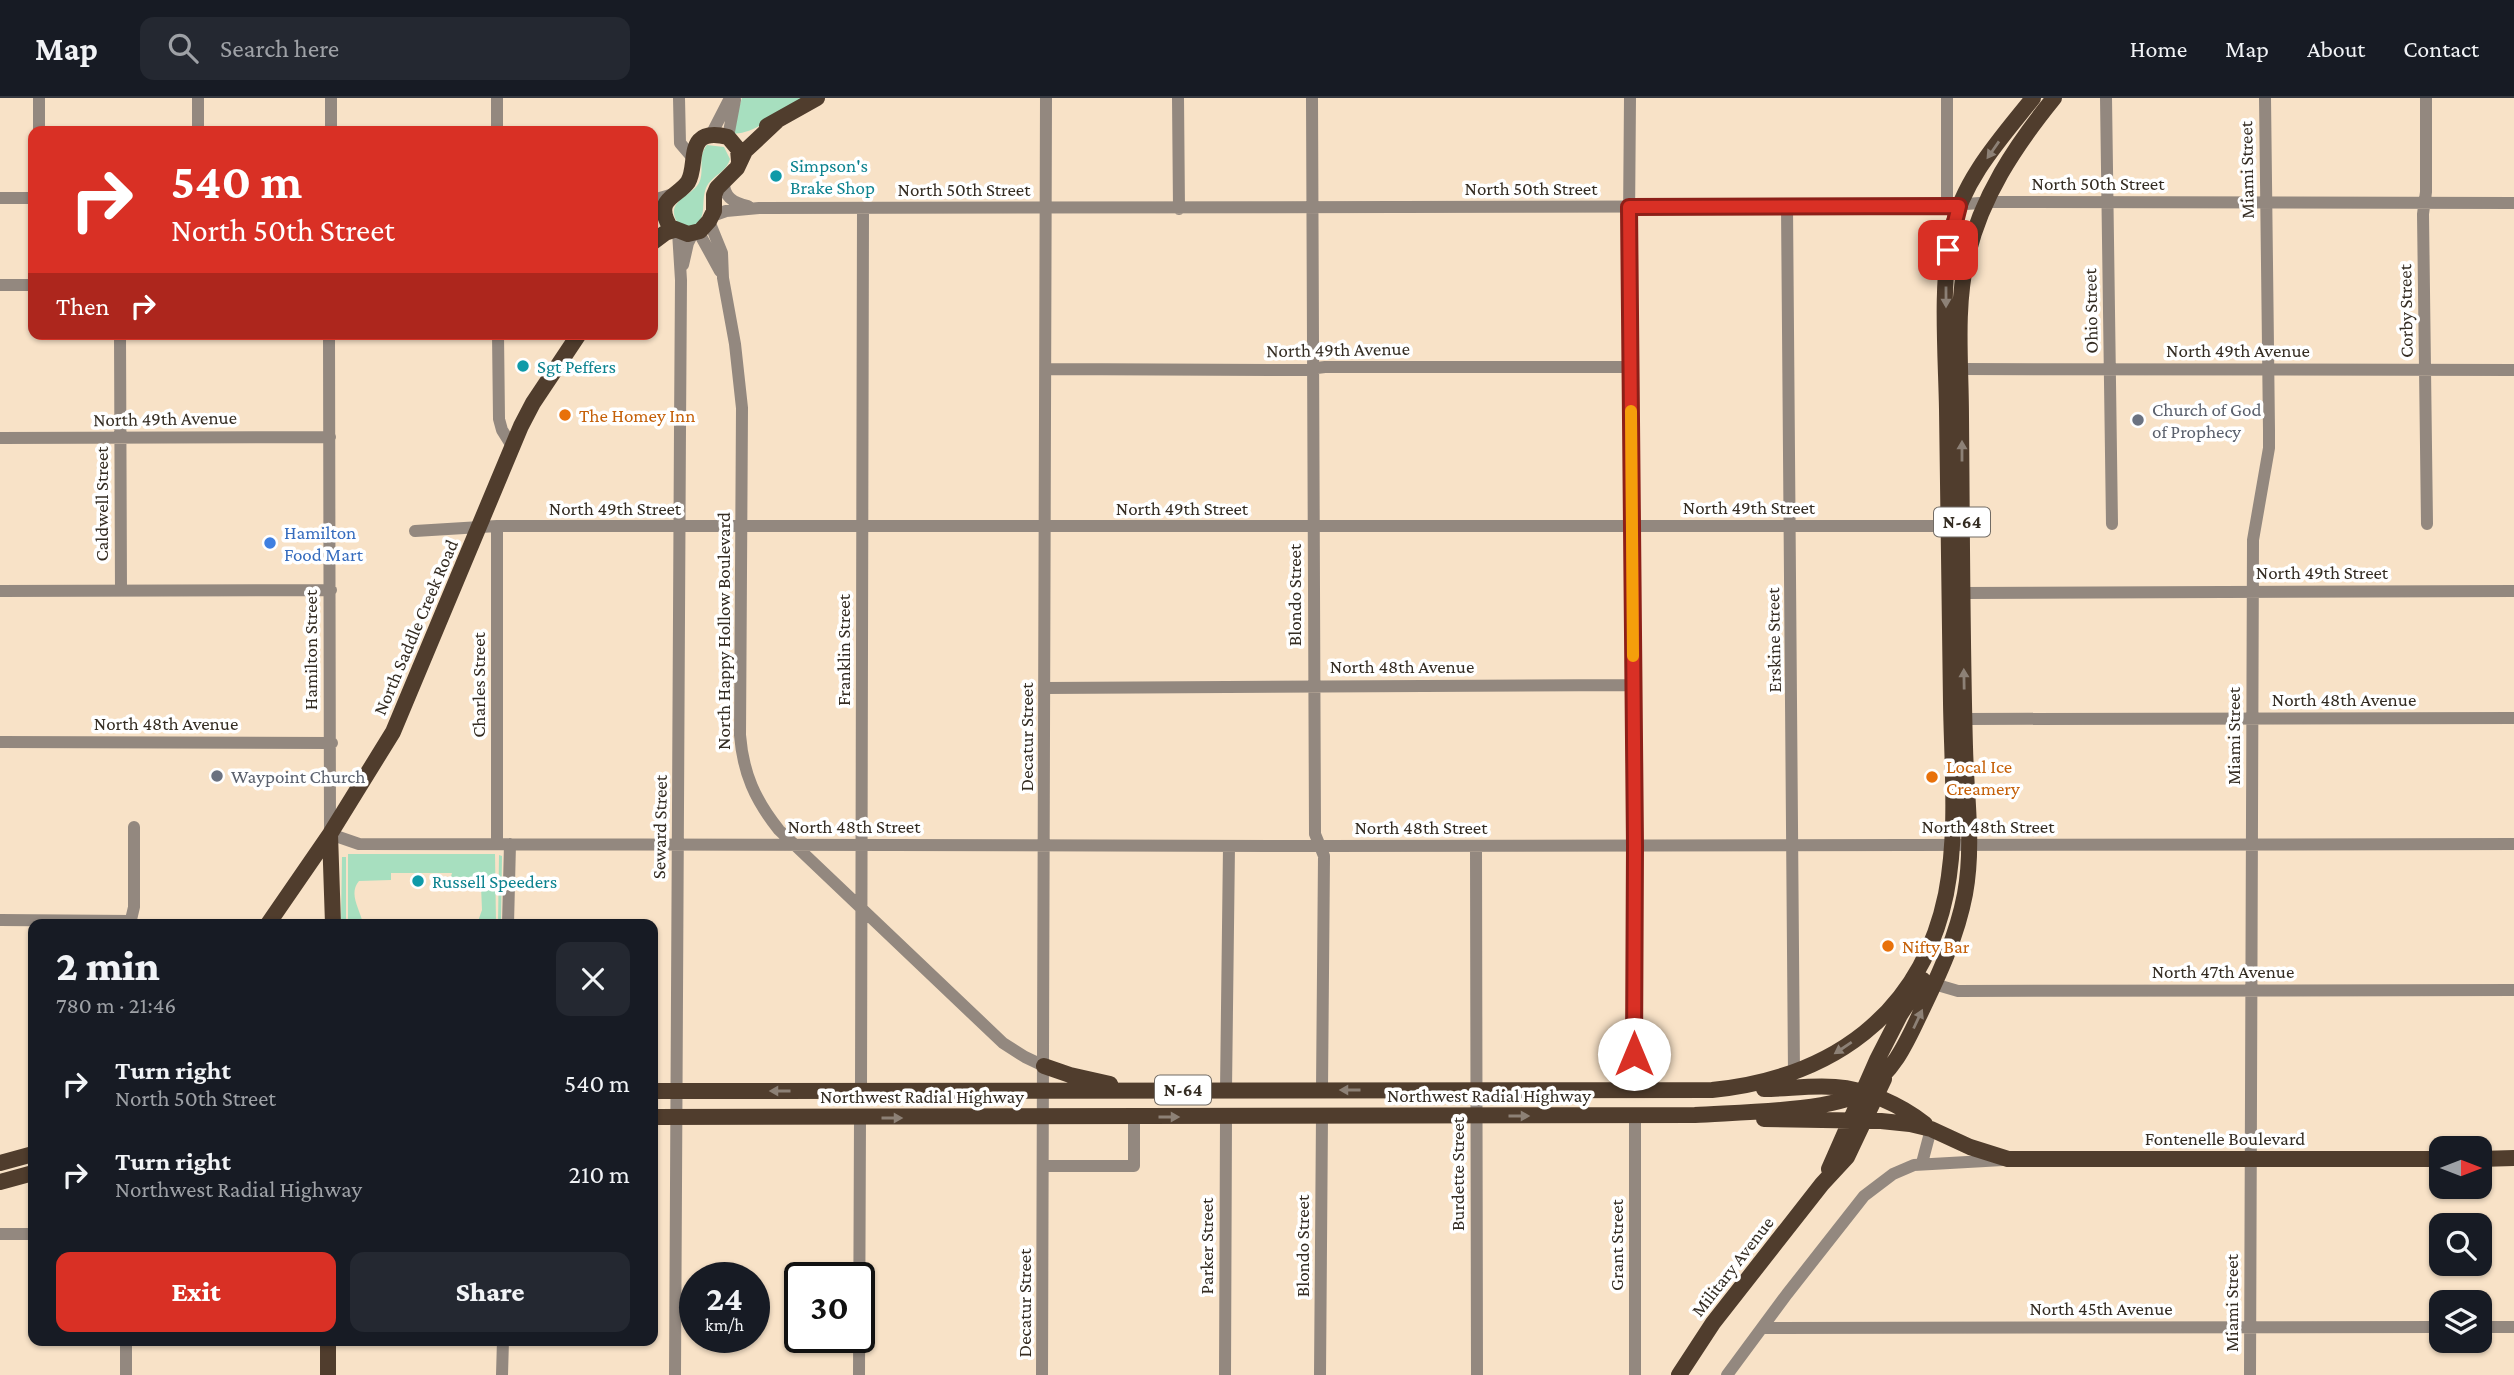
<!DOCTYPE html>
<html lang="en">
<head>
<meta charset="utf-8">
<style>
	:root { --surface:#171b24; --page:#242831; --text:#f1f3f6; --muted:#9ea1a6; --line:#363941; --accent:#d93025 }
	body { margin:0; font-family:"Crimson Pro",serif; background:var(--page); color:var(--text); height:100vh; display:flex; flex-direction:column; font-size:26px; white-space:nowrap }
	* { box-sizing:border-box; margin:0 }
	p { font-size:23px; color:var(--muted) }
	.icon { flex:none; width:38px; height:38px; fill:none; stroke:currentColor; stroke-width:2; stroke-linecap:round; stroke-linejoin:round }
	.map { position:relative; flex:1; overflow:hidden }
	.details { position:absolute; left:28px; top:821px; width:630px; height:427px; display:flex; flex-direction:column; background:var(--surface); border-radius:14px; box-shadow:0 2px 5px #0004 }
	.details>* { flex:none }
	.hud { position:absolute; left:28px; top:28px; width:630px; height:214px; border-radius:14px; box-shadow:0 2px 5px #0004; background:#d93025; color:#fff; overflow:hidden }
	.needle { width:46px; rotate:90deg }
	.controls { position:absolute; left:2429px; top:1038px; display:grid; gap:14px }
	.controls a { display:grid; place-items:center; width:63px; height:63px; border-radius:14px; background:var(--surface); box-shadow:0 2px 5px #0004; font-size:35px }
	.speed { position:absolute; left:679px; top:1164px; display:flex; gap:14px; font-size:35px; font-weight:700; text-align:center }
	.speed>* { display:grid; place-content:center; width:91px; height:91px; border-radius:50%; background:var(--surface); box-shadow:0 2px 5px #0004; line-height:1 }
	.speed small { font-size:18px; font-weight:400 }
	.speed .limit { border:4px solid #111; border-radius:10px; background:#fff; color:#111 }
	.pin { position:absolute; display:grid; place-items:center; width:60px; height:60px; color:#fff; margin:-30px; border-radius:14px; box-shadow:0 4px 10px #0006 }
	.me { position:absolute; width:77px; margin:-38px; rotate:0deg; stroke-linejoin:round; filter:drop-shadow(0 0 5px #0008) }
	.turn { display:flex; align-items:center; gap:24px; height:147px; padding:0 28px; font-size:32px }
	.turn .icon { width:91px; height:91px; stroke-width:2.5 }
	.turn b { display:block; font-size:49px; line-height:60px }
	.then { display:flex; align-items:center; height:66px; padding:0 28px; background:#0003; gap:14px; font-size:26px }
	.round { display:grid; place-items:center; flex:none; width:74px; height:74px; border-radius:14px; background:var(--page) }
	.overview { display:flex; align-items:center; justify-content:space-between; height:119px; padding:0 28px }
	h1 { font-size:42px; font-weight:800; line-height:52px }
	.button { display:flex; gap:14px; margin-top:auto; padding:14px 28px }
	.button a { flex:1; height:80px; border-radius:14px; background:var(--accent); color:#fff; font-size:28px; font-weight:800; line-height:80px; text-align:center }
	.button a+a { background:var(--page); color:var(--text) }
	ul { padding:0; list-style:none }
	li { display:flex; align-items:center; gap:21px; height:91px; padding:0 28px }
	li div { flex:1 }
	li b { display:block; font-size:26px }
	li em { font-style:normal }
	header { display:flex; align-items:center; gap:42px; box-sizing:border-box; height:98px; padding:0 35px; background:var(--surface); border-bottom:2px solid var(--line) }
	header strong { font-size:33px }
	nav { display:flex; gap:38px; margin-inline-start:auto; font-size:24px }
	.search { width:490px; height:63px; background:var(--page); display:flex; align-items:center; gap:18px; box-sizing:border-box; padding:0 24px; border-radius:14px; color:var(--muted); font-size:26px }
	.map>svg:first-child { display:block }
</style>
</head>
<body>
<header>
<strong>Map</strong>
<div class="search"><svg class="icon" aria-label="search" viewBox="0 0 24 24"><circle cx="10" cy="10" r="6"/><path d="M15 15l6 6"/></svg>Search here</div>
<nav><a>Home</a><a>Map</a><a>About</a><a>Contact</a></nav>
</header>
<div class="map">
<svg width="2514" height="1277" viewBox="0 0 2514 1277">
	<rect width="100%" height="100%" fill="#f8e2c7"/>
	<path fill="#a7dfbf" d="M742,0H805C789,9 749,40 732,35V31Z
		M707,47L724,49L730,61C726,75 712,77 706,90C700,106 709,121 691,129L677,124C665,103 691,99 699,85C705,72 697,59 707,47Z
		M348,756H495L496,826H477L482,812L481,788L472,780L450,782L452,775H391V782L359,783C348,796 360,811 363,826H348Z
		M499,757L502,758L501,826H498Z
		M342,759H346V826H341Z"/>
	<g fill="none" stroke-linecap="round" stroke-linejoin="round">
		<path stroke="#93887f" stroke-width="12" d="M331,0V33
			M497,0V33
			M679,0L680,45L692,59
			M1178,0L1179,111
			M1312,0L1315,736L1324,758L1322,992
			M1630,0L1629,123L1635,748V992
			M1947,0V108
			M2106,0L2112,426
			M2426,0V94L2423,116L2427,426
			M39,33V0
			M198,33V0
			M711,37L730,0
			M728,39L735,2
			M724,83C723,99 734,105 748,108
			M0,100H33
			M653,102L670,97
			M1787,108L1794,976
			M712,118L726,113L759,110L1939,108L1993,104L2514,105
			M709,123L722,155L723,180L735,246L742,310L740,637C743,675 755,702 779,732L1003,945L1025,959L1044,968
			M698,133L720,173
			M683,167L688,145L693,135
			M0,187H33
			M120,236L121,492
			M329,236L330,736L359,746L1320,748L2514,746
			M498,236L499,321L502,332L512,348
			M1046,271L1300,272L1325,269H1630
			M1961,271L2514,272
			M0,340L330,339
			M415,433L497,428H1949
			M0,493L331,492
			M1963,495L2514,493
			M1045,590L1633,587
			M1964,621L2514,620
			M0,644L332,645
			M497,746V428
			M1476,748L1477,1277
			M0,822L131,823
			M130,826L134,809V729
			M508,826L510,746
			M1934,886L1958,893L2514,892
			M1226,992L1229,748
			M861,993L863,110
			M1635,1018V1277
			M1922,1065L1931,1031
			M1044,1068H1134V1019
			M0,1136H33
			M2480,1229H2514
			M1762,1230L2441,1229
			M126,1277V1242
			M502,1277L503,1242
			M675,1277L680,330L681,182L678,134
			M859,1277L860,1020
			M1042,1277L1046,0
			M1225,1277L1226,1019
			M1320,1277L1322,1018
			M1727,1277L1787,1196L1864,1098L1893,1076L1914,1067L2003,1062
			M2250,1277L2253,442L2269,350V332L2265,0"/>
		<path stroke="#503d2d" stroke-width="16" d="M767,28L817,0
			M739,63L738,51L728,39C683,28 699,66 688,84C678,99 653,100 670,129L688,136L700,133L709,123L714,113V97L717,90L737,70L745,53L777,23
			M653,144L665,135L674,132
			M330,736L333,826
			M268,826L330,736L393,634L521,328L533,305L579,236
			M1044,968L1070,977L1110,986
			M1764,991C1787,991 1811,987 1835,989C1866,991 1901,1007 1925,1026
			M653,993L1712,992C1831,980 1921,917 1946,796C1958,734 1952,668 1951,605C1950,507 1948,409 1947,311C1946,256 1940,184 1952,132C1963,81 2002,39 2033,0
			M653,1019L1695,1017C1736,1014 1831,1014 1863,994C1893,975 1906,946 1920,916C1939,877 1957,838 1965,796C1974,747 1966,698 1965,649C1962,539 1962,429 1961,319C1961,266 1955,211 1967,160C1981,99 2015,48 2054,0
			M1764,1021L1881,1023L1910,1026L1931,1031L1970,1049L2008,1061H2441
			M2480,1061L2514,1060
			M0,1065L33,1056
			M1829,1071L1877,962L1900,917L1923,882
			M0,1084L33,1075
			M328,1277V1242
			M1679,1277L1713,1225L1822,1086L1847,1059L1884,981"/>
	</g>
	<defs><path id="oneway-solid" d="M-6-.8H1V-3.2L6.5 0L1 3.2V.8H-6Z" transform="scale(1.75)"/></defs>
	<g fill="#8d8176">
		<use href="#oneway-solid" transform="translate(1993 52) rotate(125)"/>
		<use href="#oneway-solid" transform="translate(1946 199) rotate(90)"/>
		<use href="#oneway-solid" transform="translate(1962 353) rotate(-90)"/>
		<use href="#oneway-solid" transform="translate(1964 581) rotate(-91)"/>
		<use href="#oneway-solid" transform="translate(1918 921) rotate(-65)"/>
		<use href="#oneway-solid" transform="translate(1843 950) rotate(146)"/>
		<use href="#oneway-solid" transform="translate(1350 992) rotate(180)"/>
		<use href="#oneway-solid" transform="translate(780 993) rotate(-180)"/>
		<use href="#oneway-solid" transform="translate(1519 1018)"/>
		<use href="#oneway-solid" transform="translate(1169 1019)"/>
		<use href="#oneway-solid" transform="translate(892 1020)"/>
	</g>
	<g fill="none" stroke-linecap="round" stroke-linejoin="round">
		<g stroke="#8d1f18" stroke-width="18">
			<path id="route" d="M1634,956L1635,748L1629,109L1959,108L1948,152"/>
		</g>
		<use href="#route" stroke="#d93025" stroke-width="12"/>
		<path stroke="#f59e0b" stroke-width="12" d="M1631,313L1633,558"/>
	</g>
	<g fill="#0f9aa8" stroke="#fff" stroke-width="2.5">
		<circle cx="776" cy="78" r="7"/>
		<circle cx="523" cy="268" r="7"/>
		<circle cx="418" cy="783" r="7"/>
	</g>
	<g fill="#e8710a" stroke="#fff" stroke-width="2.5">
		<circle cx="565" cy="317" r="7"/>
		<circle cx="1932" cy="679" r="7"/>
		<circle cx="1888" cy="848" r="7"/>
	</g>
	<g fill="#6b7280" stroke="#fff" stroke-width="2.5">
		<circle cx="2138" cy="322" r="7"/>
		<circle cx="217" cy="678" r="7"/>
	</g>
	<circle fill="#3f7fe0" stroke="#fff" stroke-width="2.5" cx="270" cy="445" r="7"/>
	<g text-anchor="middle" stroke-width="7" stroke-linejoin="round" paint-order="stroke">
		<g fill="#fff" stroke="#716b64" stroke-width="2">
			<rect x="1934" y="409.5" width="56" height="29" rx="5"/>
			<rect x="1155" y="977.5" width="56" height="29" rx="5"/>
		</g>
		<g font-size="18" font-weight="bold" fill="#342c22">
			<text x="1962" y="430">N-64</text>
			<text x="1183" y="998">N-64</text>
		</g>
		<g font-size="19" fill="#0d838f" stroke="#fff" text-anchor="start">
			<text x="790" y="74">Simpson's<tspan x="790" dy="22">Brake Shop</tspan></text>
			<text x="537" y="275">Sgt Peffers</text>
			<text x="432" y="790">Russell Speeders</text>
		</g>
		<g font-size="19" fill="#342c22" stroke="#fff">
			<text transform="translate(2246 72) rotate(-91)" y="7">Miami Street</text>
			<text x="2098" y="92">North 50th Street</text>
			<text x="1531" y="97">North 50th Street</text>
			<text x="964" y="98">North 50th Street</text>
			<text transform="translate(2090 213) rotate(-91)" y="7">Ohio Street</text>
			<text transform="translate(2405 213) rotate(-91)" y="7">Corby Street</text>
			<text transform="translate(1338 251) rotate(-1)" y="7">North 49th Avenue</text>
			<text x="2238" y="259">North 49th Avenue</text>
			<text transform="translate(165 320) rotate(-1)" y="7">North 49th Avenue</text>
			<text transform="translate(101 406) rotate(-90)" y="7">Caldwell Street</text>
			<text x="1749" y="416">North 49th Street</text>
			<text x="615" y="417">North 49th Street</text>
			<text x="1182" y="417">North 49th Street</text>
			<text x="2322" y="481">North 49th Street</text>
			<text transform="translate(1294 497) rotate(-90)" y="7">Blondo Street</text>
			<text transform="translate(415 529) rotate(-67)" y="7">North Saddle Creek Road</text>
			<text transform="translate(723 533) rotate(-90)" y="7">North Happy Hollow Boulevard</text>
			<text transform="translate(1773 542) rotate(-91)" y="7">Erskine Street</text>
			<text transform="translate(310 552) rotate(-90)" y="7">Hamilton Street</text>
			<text transform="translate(843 552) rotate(-90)" y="7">Franklin Street</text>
			<text x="1402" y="575">North 48th Avenue</text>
			<text transform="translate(478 587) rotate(-90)" y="7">Charles Street</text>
			<text x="2344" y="608">North 48th Avenue</text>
			<text x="166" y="632">North 48th Avenue</text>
			<text transform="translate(2233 638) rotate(-90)" y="7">Miami Street</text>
			<text transform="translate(1026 639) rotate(-90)" y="7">Decatur Street</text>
			<text x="854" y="735">North 48th Street</text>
			<text x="1988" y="735">North 48th Street</text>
			<text transform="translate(659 729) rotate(-89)" y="7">Seward Street</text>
			<text x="1421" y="736">North 48th Street</text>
			<text x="2223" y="880">North 47th Avenue</text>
			<text x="1489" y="1004">Northwest Radial Highway</text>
			<text x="922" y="1005">Northwest Radial Highway</text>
			<text x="2225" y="1047">Fontenelle Boulevard</text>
			<text transform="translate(1457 1076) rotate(-90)" y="7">Burdette Street</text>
			<text transform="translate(1616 1147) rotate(-90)" y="7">Grant Street</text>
			<text transform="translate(1206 1148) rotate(-90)" y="7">Parker Street</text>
			<text transform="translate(1302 1148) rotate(-90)" y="7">Blondo Street</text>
			<text transform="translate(1732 1168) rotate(-52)" y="7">Military Avenue</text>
			<text transform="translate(1024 1205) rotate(-90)" y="7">Decatur Street</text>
			<text transform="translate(2231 1205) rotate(-90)" y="7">Miami Street</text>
			<text x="2101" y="1217">North 45th Avenue</text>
		</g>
		<g font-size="19" fill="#5b616d" stroke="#fff" text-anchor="start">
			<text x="2152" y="318">Church of God<tspan x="2152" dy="22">of Prophecy</tspan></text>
			<text x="231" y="685">Waypoint Church</text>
		</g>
		<g font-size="19" fill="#c56008" stroke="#fff" text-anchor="start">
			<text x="579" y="324">The Homey Inn</text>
			<text x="1946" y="675">Local Ice<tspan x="1946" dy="22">Creamery</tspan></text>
			<text x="1902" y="855">Nifty Bar</text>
		</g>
		<g font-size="19" fill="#366cbe" stroke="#fff" text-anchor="start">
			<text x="284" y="441">Hamilton<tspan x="284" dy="22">Food Mart</tspan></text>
		</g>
	</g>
</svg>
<div class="controls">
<a><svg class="needle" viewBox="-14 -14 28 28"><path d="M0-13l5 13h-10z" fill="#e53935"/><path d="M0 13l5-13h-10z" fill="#9ea1a6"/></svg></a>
<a><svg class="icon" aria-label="search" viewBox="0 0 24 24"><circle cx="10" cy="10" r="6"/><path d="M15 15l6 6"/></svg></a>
<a><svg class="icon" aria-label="layers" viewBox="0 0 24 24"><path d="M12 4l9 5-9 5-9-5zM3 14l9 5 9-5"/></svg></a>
</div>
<div class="speed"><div>24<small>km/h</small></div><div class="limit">30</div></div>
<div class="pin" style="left:1948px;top:152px;background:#d93025"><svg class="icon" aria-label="arrive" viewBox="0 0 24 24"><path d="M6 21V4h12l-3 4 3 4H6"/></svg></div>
<svg class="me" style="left:1634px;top:956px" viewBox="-20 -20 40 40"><circle r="19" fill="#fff"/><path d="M0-13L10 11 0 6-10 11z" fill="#d93025"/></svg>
<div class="hud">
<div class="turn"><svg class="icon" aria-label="right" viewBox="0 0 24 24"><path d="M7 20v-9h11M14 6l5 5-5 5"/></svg><div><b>540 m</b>North 50th Street</div></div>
<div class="then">Then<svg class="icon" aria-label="right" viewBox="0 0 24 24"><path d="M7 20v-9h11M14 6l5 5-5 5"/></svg></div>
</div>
<section class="details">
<div class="overview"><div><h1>2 min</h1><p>780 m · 21:46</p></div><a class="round"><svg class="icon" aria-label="close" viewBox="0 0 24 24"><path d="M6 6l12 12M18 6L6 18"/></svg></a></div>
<ul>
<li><svg class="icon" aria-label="right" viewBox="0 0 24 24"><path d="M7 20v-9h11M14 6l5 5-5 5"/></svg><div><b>Turn right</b><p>North 50th Street</p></div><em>540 m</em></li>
<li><svg class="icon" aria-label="right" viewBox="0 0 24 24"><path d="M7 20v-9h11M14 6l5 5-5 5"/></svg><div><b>Turn right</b><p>Northwest Radial Highway</p></div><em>210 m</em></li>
</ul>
<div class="button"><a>Exit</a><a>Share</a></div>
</section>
</div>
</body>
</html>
